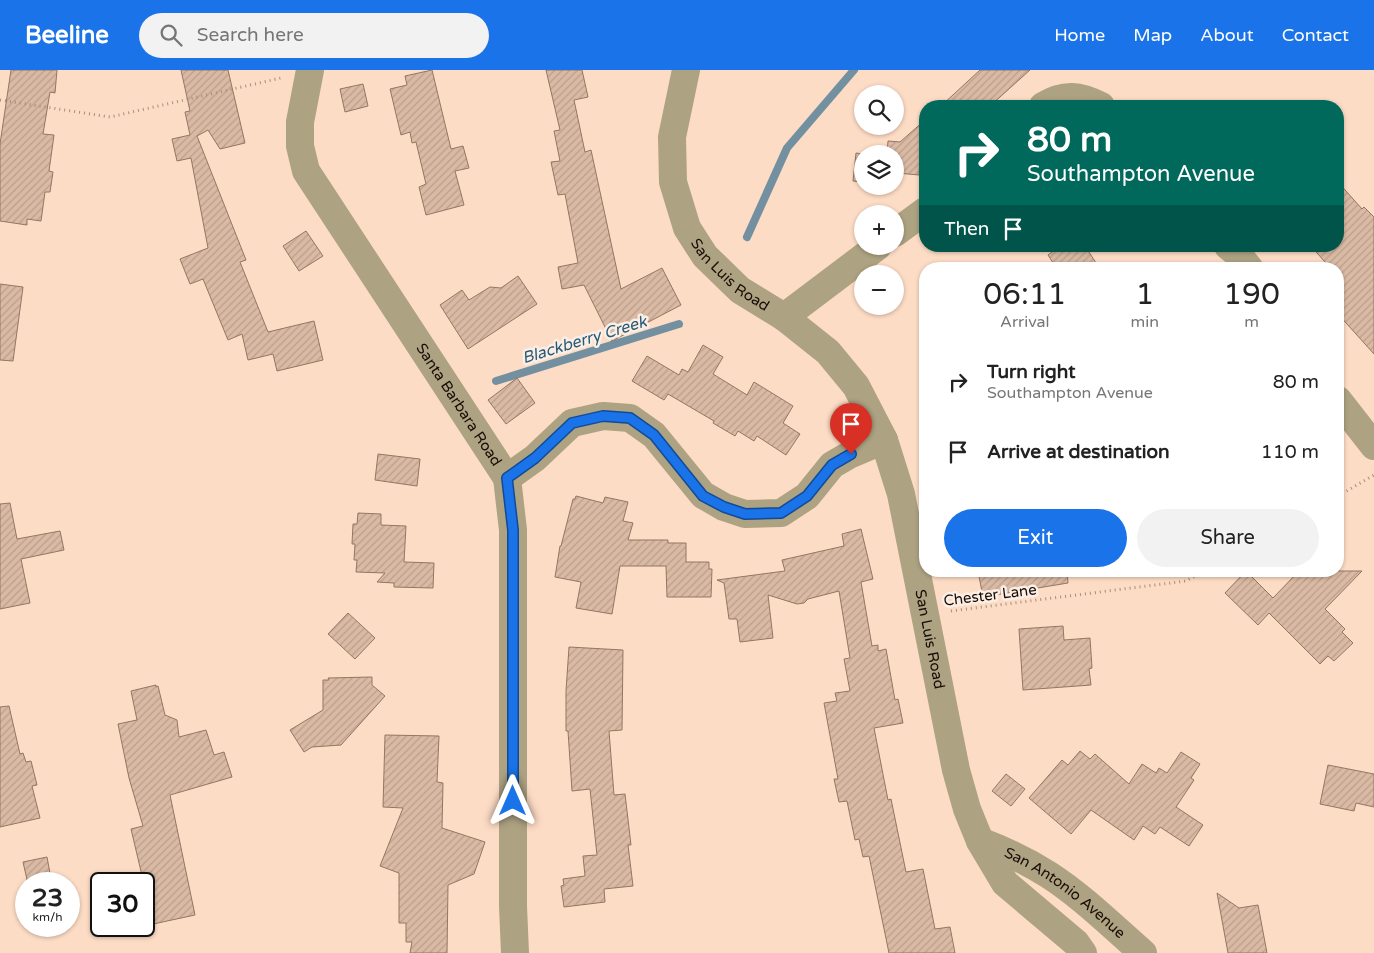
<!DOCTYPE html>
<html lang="en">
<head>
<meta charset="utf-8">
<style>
	:root { --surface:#fff; --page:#f2f2f2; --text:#222; --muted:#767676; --accent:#1a73e8 }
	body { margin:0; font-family:"Varela Round",sans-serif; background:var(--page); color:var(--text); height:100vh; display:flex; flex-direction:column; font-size:19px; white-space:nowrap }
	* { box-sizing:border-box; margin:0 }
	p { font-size:16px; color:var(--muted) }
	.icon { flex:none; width:28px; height:28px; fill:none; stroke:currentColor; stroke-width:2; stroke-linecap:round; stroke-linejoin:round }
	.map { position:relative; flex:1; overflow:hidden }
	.sheet { position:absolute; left:919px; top:192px; width:425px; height:315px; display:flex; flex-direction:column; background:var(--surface); border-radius:20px; box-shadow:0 1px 4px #0004 }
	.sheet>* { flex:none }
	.top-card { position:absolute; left:919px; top:30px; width:425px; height:152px; border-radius:20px; box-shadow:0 1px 4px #0004; background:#00695c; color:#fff; overflow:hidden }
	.fabs { position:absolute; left:854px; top:15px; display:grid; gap:10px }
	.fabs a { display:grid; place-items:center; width:50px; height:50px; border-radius:50%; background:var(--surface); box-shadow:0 1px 4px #0004; font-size:25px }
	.speed { position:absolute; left:15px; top:802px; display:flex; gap:10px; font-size:25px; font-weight:700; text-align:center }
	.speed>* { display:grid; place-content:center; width:65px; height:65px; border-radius:50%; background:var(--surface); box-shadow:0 1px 4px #0004; line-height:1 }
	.speed small { font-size:12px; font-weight:400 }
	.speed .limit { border:2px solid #111; border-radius:8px; background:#fff; color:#111 }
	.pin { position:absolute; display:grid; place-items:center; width:42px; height:42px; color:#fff; margin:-51px -21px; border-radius:50% 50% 50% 0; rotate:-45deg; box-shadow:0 0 5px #0007 }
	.pin .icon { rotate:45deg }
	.me { position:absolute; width:55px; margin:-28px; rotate:0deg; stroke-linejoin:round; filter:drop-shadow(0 0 4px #0008) }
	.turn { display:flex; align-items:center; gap:18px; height:105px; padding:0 25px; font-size:22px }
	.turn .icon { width:65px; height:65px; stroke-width:2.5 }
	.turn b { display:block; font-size:35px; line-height:42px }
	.then { display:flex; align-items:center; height:48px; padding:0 25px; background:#0003; gap:10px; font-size:19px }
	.eta { display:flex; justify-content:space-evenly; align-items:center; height:85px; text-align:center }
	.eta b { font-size:30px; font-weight:600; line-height:35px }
	.cta { display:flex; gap:10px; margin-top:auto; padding:10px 25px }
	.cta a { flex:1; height:58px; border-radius:30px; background:var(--accent); color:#fff; font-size:20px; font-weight:600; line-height:58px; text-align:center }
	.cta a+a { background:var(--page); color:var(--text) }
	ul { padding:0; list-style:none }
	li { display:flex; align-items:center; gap:15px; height:70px; padding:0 25px }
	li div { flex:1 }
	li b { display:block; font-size:19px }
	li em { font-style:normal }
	header { display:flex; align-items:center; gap:30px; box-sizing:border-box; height:70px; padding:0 25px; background:var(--accent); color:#fff }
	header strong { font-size:24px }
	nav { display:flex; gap:28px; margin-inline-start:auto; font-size:18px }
	.search { width:350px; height:45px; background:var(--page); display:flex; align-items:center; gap:12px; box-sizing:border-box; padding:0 18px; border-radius:28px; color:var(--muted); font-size:19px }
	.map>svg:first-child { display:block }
</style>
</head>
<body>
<header>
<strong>Beeline</strong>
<div class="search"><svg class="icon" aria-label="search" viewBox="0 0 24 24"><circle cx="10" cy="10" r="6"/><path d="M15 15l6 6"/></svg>Search here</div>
<nav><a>Home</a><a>Map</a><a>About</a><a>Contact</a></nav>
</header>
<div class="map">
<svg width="1374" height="883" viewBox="0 0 1374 883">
	<defs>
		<pattern id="building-hatch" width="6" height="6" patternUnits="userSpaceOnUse" patternTransform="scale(1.25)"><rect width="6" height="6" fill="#dabaa4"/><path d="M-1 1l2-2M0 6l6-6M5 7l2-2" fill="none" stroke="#ba9f8c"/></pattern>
	</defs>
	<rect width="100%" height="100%" fill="#fddcc5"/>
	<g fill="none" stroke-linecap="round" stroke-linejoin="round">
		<path stroke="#7390a1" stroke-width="8" d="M747,167L787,78L854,0
			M496,311L679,254"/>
	</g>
	<path fill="url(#building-hatch)" stroke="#947661" d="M11,0H57L55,23L50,22L43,64L54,65L49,101L53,102L50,122H45L41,151L27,149V155L0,151V74Z
		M181,0H228L245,73L220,79L208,60L197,66L246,190L240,192L268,262L314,251L323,290L277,301L273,284L248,290L242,264L228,270L203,209L190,214L180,189L208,178L191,88L177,91L172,69L190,65L185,42L190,41Z
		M432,0L451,79L463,76L469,98L455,101L464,135L426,145L419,117L426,114L416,72L412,73L410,62L401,65L390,19L407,15L405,6Z
		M546,0H582L588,27L574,30L585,82L591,80L621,219L662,198L681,235L612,271L584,215L562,219L558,197L578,193L565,124L558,125L551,92L560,91L554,61L560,60Z
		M980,0H1030L990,36H941Z
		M363,14L368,36L345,42L340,19Z
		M925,50V84L920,88L919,105L897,103L895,115V84H887L888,71L900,72Z
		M856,83L862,84V112L853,111Z
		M1338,112L1362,139L1364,137L1374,147V284L1338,244V199H1331L1311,176H1338Z
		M306,161L323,186L299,201L283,176Z
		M1060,176H1085L1100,199H1057L1048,185Z
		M518,206L537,234L468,279L440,235L462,220L469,230L490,217L501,218Z
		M0,214L23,217L13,291L0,290Z
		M703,275L723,287L713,304L747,325L754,312L793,336L783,353L800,364L786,385L757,366L754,371L738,361L735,366L713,353L714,351L668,324L664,330L632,311L647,286L679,305L682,299L688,302Z
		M517,308L535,333L506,354L488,330Z
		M378,384L420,389L417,416L375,410Z
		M576,426L603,433L605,427L628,432L623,451L633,453L628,470H668V473H686V492H709V499H712L711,527H667L666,496H620L612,544L576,538L581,512L555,507L560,476H561L573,429H575Z
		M10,433L17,469L60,461L64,480L21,489L30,533L0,539V434Z
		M358,443L381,444V455L406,456L404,492L434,493L433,518L394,517V513L377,512L385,503L356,502L357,490H354L355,474H352L353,454H357Z
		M861,459L873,509L861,512L872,576L878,575V581L886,579L895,630L898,629L903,653L874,658L888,730L891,729L906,802L923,799L935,859L950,857L955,883H889L869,786L863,787L859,769L855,770L847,731L839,732L834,709H838L824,633L837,631L835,623L850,621L844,589L850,588L839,521L808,529L804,533L797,534L768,525L773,568L740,572L737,549H729L724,513L717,510L785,501L782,490L844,476L842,464Z
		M978,501H1067L1068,513L983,527Z
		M1246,501L1273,528L1299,501H1362L1325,539L1345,559L1342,562L1353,573L1334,591L1328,586L1320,594L1269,543L1258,555L1225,523Z
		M348,543L375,568L355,589L328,564Z
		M1063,556L1064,570L1090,568L1092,598L1089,599L1091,615L1023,620L1019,559Z
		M569,577L623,580L622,660L609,661L614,725L625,724L631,775H628L633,816L604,819L605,832L564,837L561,816L564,815L563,809L585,806L583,786L597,785L590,719L572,721L568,661H566V621Z
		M372,607V615L385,626L341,675L312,677L304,682L290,660L323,640V610H329L328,608Z
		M156,615V617L158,616L165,645L177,650L179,667L206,660L214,685L224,682L232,707L170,725L195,845L144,856V814L131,759L143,756L129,708L118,654L137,650L131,621Z
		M9,636L20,684L23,683L26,692L31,691L37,715L32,716L40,748L0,757V637Z
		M385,665L439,666L437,712L443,713L442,758L485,772L474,804L448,815L447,883H410L412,872H406V853H399V803L380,796L403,738L383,737Z
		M1080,681L1090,689L1095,684L1129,714L1142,694L1156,703L1159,698L1167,703L1181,682L1200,694L1191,708L1194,710L1176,737L1203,755L1189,776L1160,757L1155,764L1143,756L1134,770L1091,740L1071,764L1029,728L1062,690L1068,695Z
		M1328,695L1374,704V737L1356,733L1354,741L1320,734Z
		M1006,704L1025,719L1011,736L992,721Z
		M47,787L52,814H28L23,792Z
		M1217,823L1239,838L1258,835L1267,883H1228Z"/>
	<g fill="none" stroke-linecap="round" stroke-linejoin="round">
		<path stroke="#a68e7d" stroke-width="3" stroke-dasharray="1 4" stroke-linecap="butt" d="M0,30L110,47L281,8
			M1338,426L1374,405
			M951,541L1186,511L1204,501"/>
		<g stroke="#ada282" stroke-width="28">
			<path id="s1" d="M310,0L300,52V76L306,101L507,408L513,460V836L515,883"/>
			<path id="s2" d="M686,0L672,67L673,112L687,158L705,186L740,220L784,247L828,282L856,316L884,370L901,424L956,700L967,739L980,771L1005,813L1076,873L1083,883"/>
			<path d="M1043,36C1064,23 1080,25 1101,36"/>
			<path d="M895,163L925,141"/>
			<path d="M1228,176L1238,184L1250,199"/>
			<path d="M784,247L878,176"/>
			<path d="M1338,330L1374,376"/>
			<path d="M507,408L535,388L572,353L603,346L630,348L654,365L703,425L724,437L745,444L781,443L807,426L832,395L851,384L884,370"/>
			<path id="s3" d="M980,771C1004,780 1027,791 1049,805C1083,827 1113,857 1143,883"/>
		</g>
	</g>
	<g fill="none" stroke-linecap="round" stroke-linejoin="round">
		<g stroke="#114b97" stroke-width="12">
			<path id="route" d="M513,731V460L507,408L535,388L572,353L603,346L630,348L654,365L703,426L724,437L745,444L781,443L807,426L832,395L851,384"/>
		</g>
		<use href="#route" stroke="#1a73e8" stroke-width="9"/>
	</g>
	<g text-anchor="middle" stroke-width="5" stroke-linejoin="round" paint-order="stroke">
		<g font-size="15" fill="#180d06" stroke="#fbeee5">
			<text dy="5" stroke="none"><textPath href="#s2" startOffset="226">San Luis Road</textPath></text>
			<text dy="5" stroke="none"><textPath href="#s1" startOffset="382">Santa Barbara Road</textPath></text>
			<text transform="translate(990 525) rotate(-7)" y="5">Chester Lane</text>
			<text dy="5" stroke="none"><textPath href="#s2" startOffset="661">San Luis Road</textPath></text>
			<text dy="5" stroke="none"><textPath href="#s3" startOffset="100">San Antonio Avenue</textPath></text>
		</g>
		<g font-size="16" font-style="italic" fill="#275a76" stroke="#fbeee5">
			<text transform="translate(584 269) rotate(-17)" y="6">Blackberry Creek</text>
		</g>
	</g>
</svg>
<div class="fabs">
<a><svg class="icon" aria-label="search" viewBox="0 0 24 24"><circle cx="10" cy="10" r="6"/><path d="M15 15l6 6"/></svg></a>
<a><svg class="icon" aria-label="layers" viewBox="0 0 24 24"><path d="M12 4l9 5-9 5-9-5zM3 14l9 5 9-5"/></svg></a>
<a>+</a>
<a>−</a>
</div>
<div class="speed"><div>23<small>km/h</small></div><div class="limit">30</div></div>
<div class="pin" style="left:851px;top:384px;background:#d93025"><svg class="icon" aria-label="arrive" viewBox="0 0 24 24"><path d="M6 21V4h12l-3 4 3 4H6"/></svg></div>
<svg class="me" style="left:513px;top:731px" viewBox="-20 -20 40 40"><path d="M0-17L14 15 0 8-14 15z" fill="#1a73e8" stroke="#fff" stroke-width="4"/></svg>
<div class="top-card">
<div class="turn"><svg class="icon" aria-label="right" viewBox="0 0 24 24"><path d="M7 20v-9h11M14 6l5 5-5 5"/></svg><div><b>80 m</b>Southampton Avenue</div></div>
<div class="then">Then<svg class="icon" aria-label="arrive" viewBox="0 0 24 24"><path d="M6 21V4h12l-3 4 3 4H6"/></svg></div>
</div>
<section class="sheet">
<div class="eta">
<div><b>06:11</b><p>Arrival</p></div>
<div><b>1</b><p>min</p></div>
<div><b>190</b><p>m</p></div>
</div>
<ul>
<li><svg class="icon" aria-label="right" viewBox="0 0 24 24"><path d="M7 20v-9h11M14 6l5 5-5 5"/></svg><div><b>Turn right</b><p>Southampton Avenue</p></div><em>80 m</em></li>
<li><svg class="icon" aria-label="arrive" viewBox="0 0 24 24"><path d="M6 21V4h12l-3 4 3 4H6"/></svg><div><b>Arrive at destination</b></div><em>110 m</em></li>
</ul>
<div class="cta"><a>Exit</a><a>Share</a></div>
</section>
</div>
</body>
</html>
